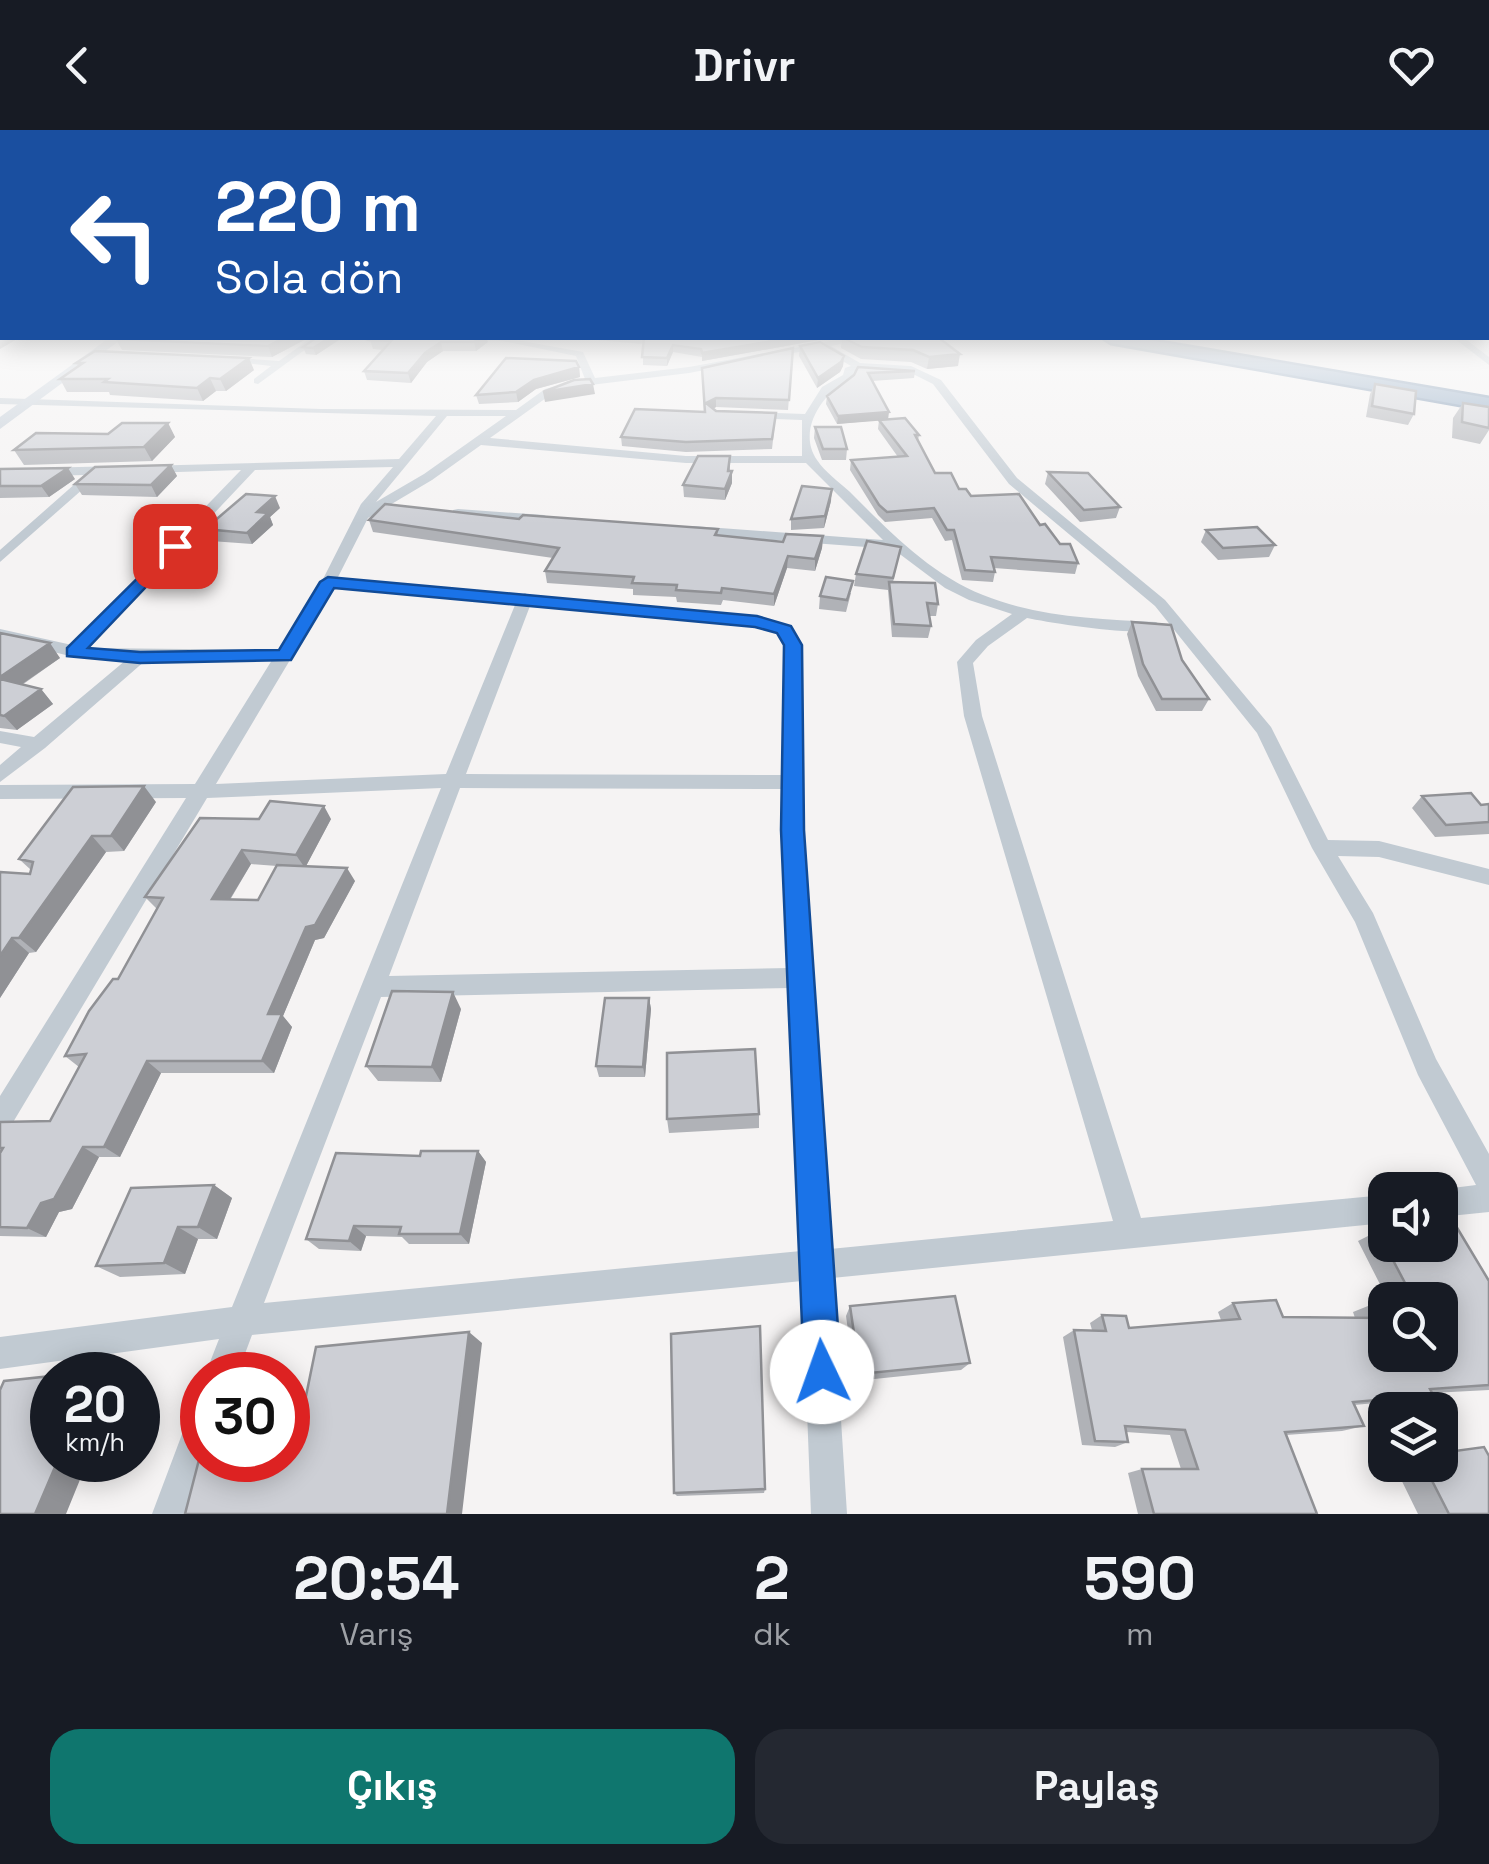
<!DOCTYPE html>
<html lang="tr">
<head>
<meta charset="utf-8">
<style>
	:root { --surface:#171b24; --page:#242831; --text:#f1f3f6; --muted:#9ea1a6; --accent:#0f766e }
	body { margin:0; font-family:"Space Grotesk",sans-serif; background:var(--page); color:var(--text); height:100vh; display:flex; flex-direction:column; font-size:38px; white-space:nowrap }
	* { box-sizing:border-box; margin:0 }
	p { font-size:32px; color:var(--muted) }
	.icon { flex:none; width:55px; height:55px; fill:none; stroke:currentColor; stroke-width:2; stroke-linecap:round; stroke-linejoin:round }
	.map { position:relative; height:1384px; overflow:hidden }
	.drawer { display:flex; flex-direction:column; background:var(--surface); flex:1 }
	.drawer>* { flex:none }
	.hud { position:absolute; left:0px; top:0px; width:1490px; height:210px; box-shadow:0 5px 25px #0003; background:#1a4fa0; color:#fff; overflow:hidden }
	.controls { position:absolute; left:1368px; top:1042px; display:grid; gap:20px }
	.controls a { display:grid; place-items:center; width:90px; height:90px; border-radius:20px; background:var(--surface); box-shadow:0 5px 25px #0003; font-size:50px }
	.speed { position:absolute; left:30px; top:1222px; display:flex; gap:20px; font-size:50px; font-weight:700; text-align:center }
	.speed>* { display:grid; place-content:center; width:130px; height:130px; border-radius:50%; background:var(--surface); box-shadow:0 5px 25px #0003; line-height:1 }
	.speed small { font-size:25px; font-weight:400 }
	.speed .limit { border:15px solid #d22; background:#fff; color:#111 }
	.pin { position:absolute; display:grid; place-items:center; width:85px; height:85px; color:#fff; margin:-42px; border-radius:20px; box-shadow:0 5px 15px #0006 }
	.me { position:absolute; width:110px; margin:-55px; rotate:357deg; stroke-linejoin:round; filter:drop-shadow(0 0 8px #0008) }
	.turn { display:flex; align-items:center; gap:35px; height:210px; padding:0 50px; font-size:45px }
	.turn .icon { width:130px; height:130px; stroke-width:2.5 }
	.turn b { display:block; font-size:70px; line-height:85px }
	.eta { display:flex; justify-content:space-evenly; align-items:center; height:170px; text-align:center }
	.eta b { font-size:60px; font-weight:800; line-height:70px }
	.action { display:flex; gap:20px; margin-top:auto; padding:20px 50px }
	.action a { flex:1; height:115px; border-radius:30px; background:var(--accent); color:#fff; font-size:40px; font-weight:800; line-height:115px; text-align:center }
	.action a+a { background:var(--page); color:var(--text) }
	header { display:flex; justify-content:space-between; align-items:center; height:130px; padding:0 50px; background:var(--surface); font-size:45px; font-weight:800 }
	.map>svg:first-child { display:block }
</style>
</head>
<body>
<header><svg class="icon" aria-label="back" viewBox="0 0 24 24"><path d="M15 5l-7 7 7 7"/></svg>Drivr<svg class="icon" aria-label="heart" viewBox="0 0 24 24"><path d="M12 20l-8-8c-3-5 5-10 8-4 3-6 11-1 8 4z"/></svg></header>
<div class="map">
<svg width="1489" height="1384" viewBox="0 0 1489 1384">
	<rect width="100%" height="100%" fill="#f5f3f3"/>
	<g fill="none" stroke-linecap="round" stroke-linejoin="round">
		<g stroke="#7690ad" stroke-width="5">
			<path id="highway" d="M1103,208H1137L1489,268V280L1111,213Z"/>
		</g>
		<path fill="#c1cad2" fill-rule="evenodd" d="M1488,201H1489V204H1488Z
			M311,208H321L258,254L254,253V249L271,236L219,230L224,227L279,231Z
			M488,208H505L583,222L595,248L689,237L848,208H865L831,216L860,233L911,236L941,250L1017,348L1165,470L1271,597L1328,710L1379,711L1489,739V755L1379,727L1338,726L1373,783L1436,929L1489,1024V1082L1440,1087V1060H1437L1476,1055L1418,945L1355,792L1312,718L1257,603L1155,476L1009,354L933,254L909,242L863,239L854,242L852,249C824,260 796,300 817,330C825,342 839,352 850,362C889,401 930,444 983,465C1037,487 1097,489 1156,492L1164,497C1146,509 1052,493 1027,488L988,516L973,533L982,586L1141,1088L1385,1065V1093L832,1148L847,1384H811L802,1151L252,1205L237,1245H205L219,1209L0,1239V1207L232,1177L441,658L207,668L9,999L0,1003V966L186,668L0,669V655L195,654L272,530H146L45,618L0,652V635L21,617L0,613V601L34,607L126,530L74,527L0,509V499L72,515L241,340L147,343L143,342V336L399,329L436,286L0,274V268L321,279L516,280L545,259L585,249L576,226ZM820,218L851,236L845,238L843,245L822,257L805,284L748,282L742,285L748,288L802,290V326H686L490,308L553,263L574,257L689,243ZM447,286H506L424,344L376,372ZM481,315L686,333H806L883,410L693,396L686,400L693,404L893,419L945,458L969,470L1012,484L976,510L957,532L964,586L1113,1091L830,1119L803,699L801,515L790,497L757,487L532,467L525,463L519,466L337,449L368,388L432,350ZM393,337L361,374L321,453L279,520L87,518L255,340ZM333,458L515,475L446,644L216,654ZM530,476L756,497L778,503L785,515L784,645L466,644ZM460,658L783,659L789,838L389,846ZM790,858L801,1121L264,1173L381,867Z
			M1454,208H1464L1489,227V235Z
			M118,336L124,340L122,343L100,344L0,432V420L85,345L0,347V339Z
			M458,379L544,385L551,389L544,393L453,386V380Z
			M202,1278V1330H206L188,1384H152L190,1283Z"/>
		<path fill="#c1cbd6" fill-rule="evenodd" d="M109,208H123L0,299V287Z"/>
		<use href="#highway" fill="#8ba5c1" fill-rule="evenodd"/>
	</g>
	<path fill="#b0b2b7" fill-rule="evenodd" d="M119,208H308L272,227L122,220L116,209Z
		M316,208H342L316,225L306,224L303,217Z
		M574,208H820L819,210L702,231V227L673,222L667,236L643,235V214Z
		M842,208H939L958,236L927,239L911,232L861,229L841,218Z
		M370,210L488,212L476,221H443L427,232L411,253L367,250L364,241L383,220L373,219Z
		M800,216L844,226L843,236L840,242L817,258L799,226Z
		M793,218L788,280L716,277L713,279L716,281L776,283L772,319L686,322L622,316L621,307L704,282L702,238Z
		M76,233L254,240L226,261H216L203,271L110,265L109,262H67L60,249L78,237Z
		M579,237L580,247L536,259L518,272L479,274L476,265Z
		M915,241L914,248L872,251L888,289L919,305L918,311L935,343L971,366L1040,395L1078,433L1075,444L994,438L995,442L993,452L962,450L952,410L945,411L932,388L885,392L878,385L850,340L851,330L898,327L878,299L879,290L837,294L826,274L827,266L854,245Z
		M1375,254L1414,284L1408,295L1366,287L1370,264Z
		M1463,273L1489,277V300L1480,314L1452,308L1453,288Z
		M168,293L175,307L152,331L24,335L14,320Z
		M815,297L847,319L846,330H822L814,308Z
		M730,326V341L732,353L725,370L684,367L683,355Z
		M171,335L177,346L157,367L82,365L75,354Z
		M0,339L75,349L49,367L0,368Z
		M1048,342L1120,377L1116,388L1080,392L1045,354Z
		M831,371L824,398L791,400V389Z
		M280,378L270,387L273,395L252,414L211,411L205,399Z
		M519,389L718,399V405L783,412L823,406L822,418L815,441L787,438L774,476L723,470L721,475L677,472L676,467L633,465V459L547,453L545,441L553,428L373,402L369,390Z
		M1206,400L1275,415L1269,427L1218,430L1201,412Z
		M901,417L893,452L938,474L936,486H929L931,496L928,508L892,507L888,460L854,456L856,444Z
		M851,463L846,482L819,479L820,466Z
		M1132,492L1182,530L1209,569L1202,581H1156L1138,546L1127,504Z
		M0,503L60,528L22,555L41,559L53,574L17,600L0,598Z
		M1422,666L1481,675L1489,674V704L1435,707L1412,678Z
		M156,672L124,721L106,722L36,822L29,823L0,868V742L30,744L31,740L19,729Z
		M200,688L331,689L306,736L355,751L324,808L315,810L283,886L292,897L274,943H161L120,1027H99L72,1079L59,1082L46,1107L0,1106V992L50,991L79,937L65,926L118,849L157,779L145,767ZM251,734L277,736L258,770H230Z
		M649,868L651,879L645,947H599L596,936Z
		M461,879L441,952L378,951L366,936Z
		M759,984V998L669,1003L667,989Z
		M478,1021L486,1032L469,1114H409L402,1107L366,1106L361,1121L319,1119L306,1109L420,1026Z
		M214,1055L232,1068L217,1109H198L185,1144L120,1147L96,1136Z
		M1378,1101L1489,1151V1260L1432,1263L1433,1265L1409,1270L1354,1275L1364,1296L1342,1301L1286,1305L1317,1384H1138L1128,1343L1142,1339H1181L1170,1305L1126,1302L1128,1312L1115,1317L1082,1315L1063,1207L1074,1200H1092L1090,1193L1102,1185L1129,1198L1221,1190L1218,1182L1233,1173L1283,1187L1355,1188L1353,1182L1373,1174L1440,1170H1388L1358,1111Z
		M850,1176L970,1233L961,1240L855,1251L846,1186Z
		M1394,1335H1440L1489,1384H1418Z
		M765,1359L764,1363L677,1366L674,1363Z"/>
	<path fill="#909195" d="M2,202V208H19L0,219V204Z
		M283,208H308L272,227L268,216Z
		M329,208H342L316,225L313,218Z
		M480,208H487L488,212L476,221L474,212Z
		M789,208H820L819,210L702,231V223Z
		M441,212L443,221L427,232L411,253L408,243L425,223Z
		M673,215V222L667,236V228Z
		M960,224L958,236L927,239L929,227Z
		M844,226L843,236L840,242L817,258L818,248Z
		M249,228L254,240L226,261L220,249Z
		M579,237L580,247L536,259L518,272L516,262L534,250Z
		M210,248L216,261L203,271L197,258Z
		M593,254L595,264L545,272L543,262Z
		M716,268V277L706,283V273Z
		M889,282L888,290L837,294L838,286Z
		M168,293L175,307L152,331L144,317Z
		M730,326L728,351L732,341V353L725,370V359Z
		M171,335L177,346L157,367L151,355Z
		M68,338L75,349L49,367L41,356Z
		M832,359L831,371L824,398L825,386Z
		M275,366L280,378L270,387L273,395L252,414L247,403L257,382Z
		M823,406L822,418L815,441V429Z
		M788,426L787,438L774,476V464Z
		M50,513L60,528L9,563L0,552V547Z
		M41,559L53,574L17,600L4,586Z
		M144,656L156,672L124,721L111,706Z
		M324,676L331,689L305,738L296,725Z
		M92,706L106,722L36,822L19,808Z
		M242,720L251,734L222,782L212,769Z
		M347,738L355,751L324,808L315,810L283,886L292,897L274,943L262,931L268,884L306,797Z
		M12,808L29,823L0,868V826Z
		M453,862L461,879L441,952L432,937Z
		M649,868L651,879L645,947L643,937Z
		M147,931L161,943L120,1027L104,1017Z
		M83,1017L99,1027L72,1079L59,1082L46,1107L27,1098L41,1073Z
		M478,1021L486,1032L469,1114L460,1104Z
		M214,1055L232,1068L217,1109L198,1097Z
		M354,1096L366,1106L361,1121L349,1111Z
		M178,1097L198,1109L185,1144L164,1133Z
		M469,1202L482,1213L462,1384H447Z
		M112,1239L133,1245H110Z
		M58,1330H88L66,1384H35Z"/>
	<path fill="#cdcfd5" stroke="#909195" stroke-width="2.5" d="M119,208H283L268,216L116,209Z
		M316,208H329L313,218L303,217Z
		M374,208H480L474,212H441L425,223L408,243L364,241L391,211L370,210Z
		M644,208H789L702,223L701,219L673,215L667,228L642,227Z
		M844,208H939L960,224L929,227L913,220L862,217Z
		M820,212L844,226L841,232L818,248L800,216Z
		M793,218L789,270L716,268L706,273L716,281L776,283L772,309L686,312L621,307L635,279L705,282L702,238Z
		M95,221L249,228L220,249L210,248L197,258L104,252L108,249H60L83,233H76Z
		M506,228L576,231L579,237L534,250L516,262L476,265Z
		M858,237L915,241L868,243L889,282L838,286L827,266L854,245Z
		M590,249L593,254L543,262L574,250Z
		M1375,254L1416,261L1414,284L1372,276Z
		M1463,273L1489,277V298L1462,292Z
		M905,288L919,305H915L935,343H951L959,359H966L971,366L1019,364L1040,395L1045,394L1060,414H1070L1078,433L991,427L995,442L965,440L954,400H947L934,378L887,382L879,375L851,330L907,326L879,290Z
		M122,293H168L144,317L14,320L36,303L108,304Z
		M815,297H841L847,319H823Z
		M698,326H730L728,341H732L725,359L683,355Z
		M171,335L151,355L75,354L95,337Z
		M68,338L41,356H0V339Z
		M1048,342L1088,343L1120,377L1084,380Z
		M802,356L832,359L825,386L791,389Z
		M246,364L275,366L257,382L268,383L247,403L205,399Z
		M385,374L519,389L523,385L718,399L715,405L783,412L786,404L823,406L815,429L788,426L774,464L722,458L721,463L676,460L677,455L632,453L634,447L545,441L559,418L369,390Z
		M1257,397L1275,415L1223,418L1206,400Z
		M867,411L901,417L893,448L856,444Z
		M826,447L853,451L847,470L820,466Z
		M889,452L935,453L938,474L927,473L931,496L894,494Z
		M1132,492L1171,495L1182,530L1209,569H1162L1143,534Z
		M0,503L50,513L0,547Z
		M0,549L41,559L4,586L0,585Z
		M144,656L111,706H92L19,808H12L0,826V742L30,744L33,732L19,729L73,657Z
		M1471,663L1481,675L1489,674V692L1446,695L1422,666Z
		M270,671L324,676L296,725L242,720L212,769L258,770L277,735L347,738L315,795L306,797L268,884H282L262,931H147L104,1017H83L54,1069L41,1073L27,1098L0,1097V1023L3,1018H0V992L50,991L86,924L65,926L89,881L113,849H118L163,768L145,767L200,688L259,689Z
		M392,861L453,862L432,937L366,936Z
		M605,868H649L643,937L596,936Z
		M755,919L759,984L667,989V923Z
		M421,1021H478L460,1104H399L401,1097L354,1096L349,1111L306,1109L336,1023L420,1026Z
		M214,1055L198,1097H178L164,1133L96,1136L131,1058Z
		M1456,1096L1489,1151V1255L1430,1259L1433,1265L1353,1272L1364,1296L1285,1302L1317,1384H1154L1142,1339H1198L1185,1300L1125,1296L1128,1312L1095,1311L1074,1200L1106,1201L1102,1185L1126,1186L1129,1198L1240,1189L1233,1173L1276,1170L1283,1187L1380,1188L1373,1174L1385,1173V1225H1440V1170H1414L1385,1115H1440V1097Z
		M1385,1100V1115L1378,1101Z
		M955,1166L970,1233L860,1244L850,1176Z
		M760,1196L765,1359L674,1363L671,1204Z
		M469,1202L447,1384H185L202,1318V1330H288V1268L306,1266L316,1217Z
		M112,1239L110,1245H58Z
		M52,1246V1330H58L35,1384H0V1260L4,1251Z
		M1484,1317L1489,1326V1384H1449L1424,1335H1440V1323Z"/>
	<linearGradient id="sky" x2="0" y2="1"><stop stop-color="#85c3ea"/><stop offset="0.51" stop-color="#fafafa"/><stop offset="1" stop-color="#fafafa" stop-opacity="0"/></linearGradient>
	<rect width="1489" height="394" fill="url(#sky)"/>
	<path fill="#1a73e8" stroke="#114b97" stroke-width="2.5" d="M175,411L183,416L181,420L88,518L140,522L279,520L320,452L328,447L757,486L791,496L802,515L804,700L841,1242L835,1254L822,1260L810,1254L804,1242L781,700L784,515L777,503L755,497L334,458L291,530L140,533L67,526V518Z"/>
</svg>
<div class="controls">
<a><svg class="icon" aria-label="sound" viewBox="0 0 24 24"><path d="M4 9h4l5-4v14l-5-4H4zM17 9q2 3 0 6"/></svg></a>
<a><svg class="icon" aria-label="search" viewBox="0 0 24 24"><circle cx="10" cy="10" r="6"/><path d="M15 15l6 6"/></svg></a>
<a><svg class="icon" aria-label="layers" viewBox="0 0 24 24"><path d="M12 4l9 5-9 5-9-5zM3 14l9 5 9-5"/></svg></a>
</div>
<div class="speed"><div>20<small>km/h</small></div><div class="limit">30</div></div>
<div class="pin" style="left:175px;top:416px;background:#d93025"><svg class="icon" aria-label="arrive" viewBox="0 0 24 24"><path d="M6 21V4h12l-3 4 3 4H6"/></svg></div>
<svg class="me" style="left:822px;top:1242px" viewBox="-20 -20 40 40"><circle r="19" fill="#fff"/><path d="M0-13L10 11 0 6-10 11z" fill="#1a73e8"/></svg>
<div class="hud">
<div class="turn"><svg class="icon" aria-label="left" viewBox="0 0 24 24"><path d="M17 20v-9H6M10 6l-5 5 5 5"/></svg><div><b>220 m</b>Sola dön</div></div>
</div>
</div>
<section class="drawer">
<div class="eta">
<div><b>20:54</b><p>Varış</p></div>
<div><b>2</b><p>dk</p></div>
<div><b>590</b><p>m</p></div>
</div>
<div class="action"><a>Çıkış</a><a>Paylaş</a></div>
</section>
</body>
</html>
